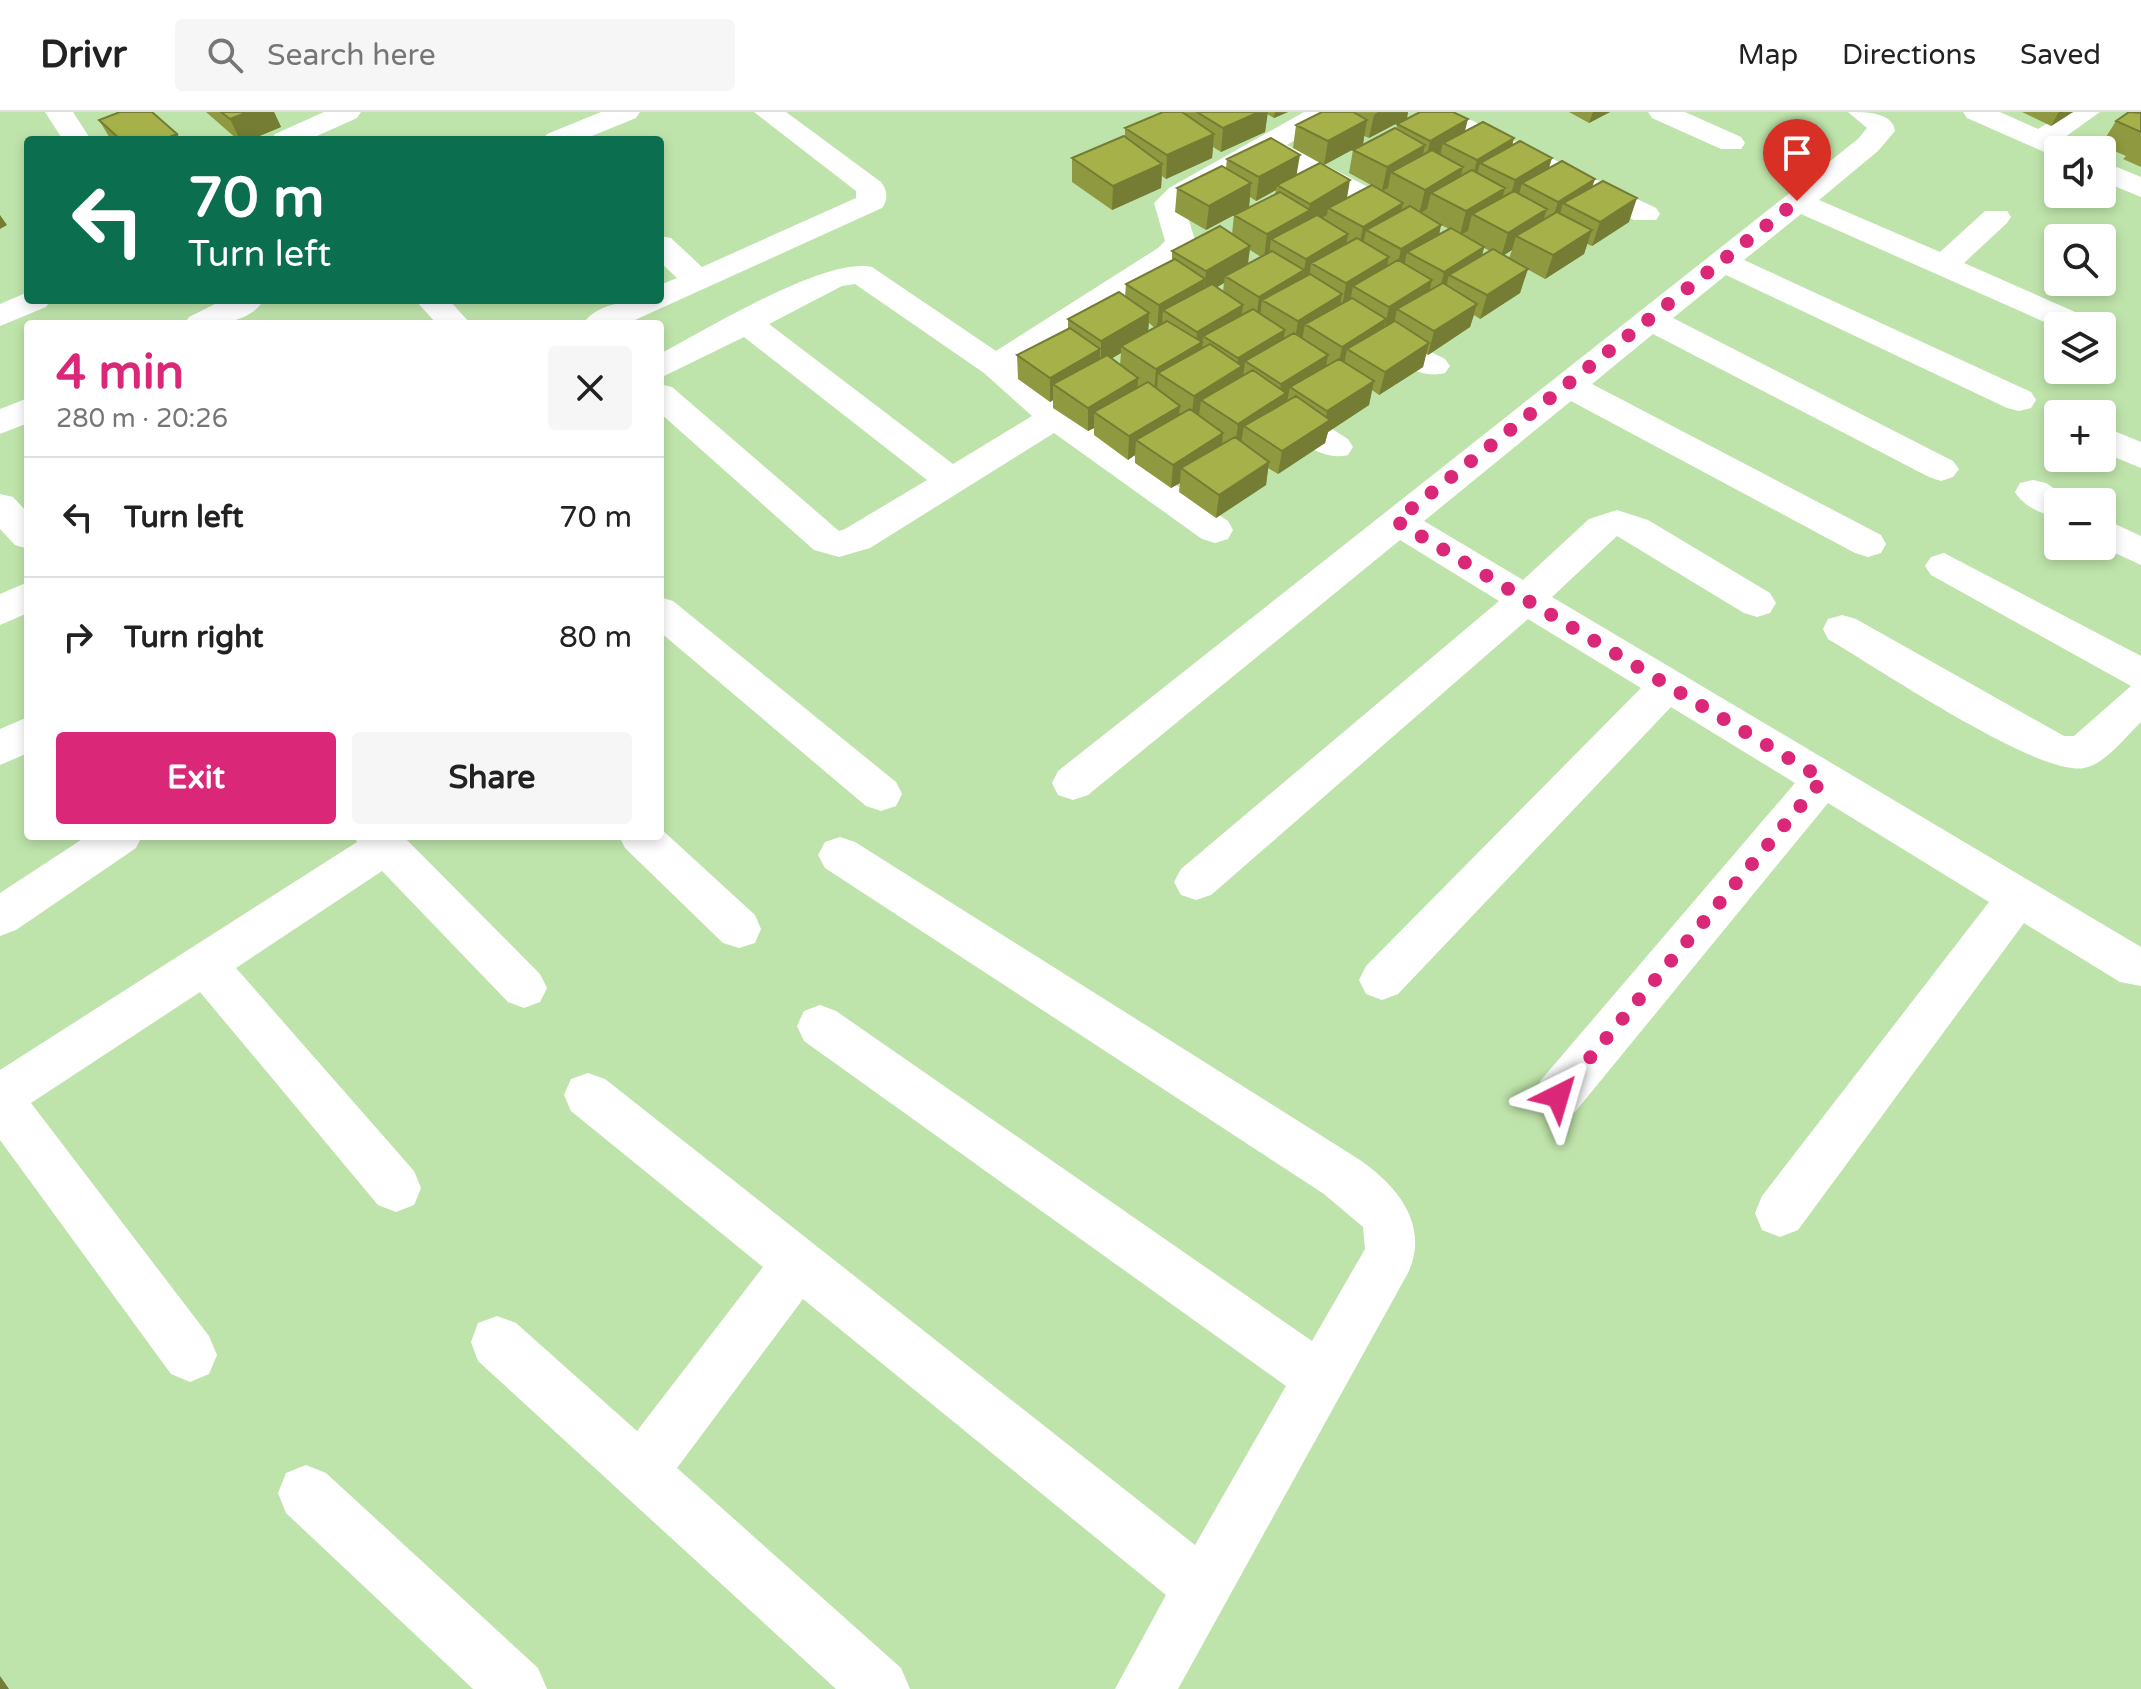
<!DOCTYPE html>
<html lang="en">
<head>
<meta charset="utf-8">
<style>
	:root { --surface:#fff; --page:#f6f6f6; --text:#222; --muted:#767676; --line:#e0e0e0; --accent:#db2777 }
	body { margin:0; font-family:"Varela Round",sans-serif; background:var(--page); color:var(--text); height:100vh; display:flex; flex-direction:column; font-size:30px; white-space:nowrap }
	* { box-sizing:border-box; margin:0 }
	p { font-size:26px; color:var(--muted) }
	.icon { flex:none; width:44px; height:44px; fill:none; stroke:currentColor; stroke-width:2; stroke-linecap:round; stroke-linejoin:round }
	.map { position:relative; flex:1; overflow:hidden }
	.side { position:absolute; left:24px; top:208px; width:640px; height:520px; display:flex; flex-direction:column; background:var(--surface); border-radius:8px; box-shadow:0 4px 12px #0003 }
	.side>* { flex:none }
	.hud { position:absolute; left:24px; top:24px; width:640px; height:168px; border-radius:8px; box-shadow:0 4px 12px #0003; background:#0b6e4f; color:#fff; overflow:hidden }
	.buttons { position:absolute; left:2044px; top:24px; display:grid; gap:16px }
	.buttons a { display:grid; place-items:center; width:72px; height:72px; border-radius:8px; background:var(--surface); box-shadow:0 4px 12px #0003; font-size:40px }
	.pin { position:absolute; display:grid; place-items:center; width:68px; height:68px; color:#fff; margin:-82px -34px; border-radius:50% 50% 50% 0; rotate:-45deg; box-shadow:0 0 8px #0007 }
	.pin .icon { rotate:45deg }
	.me { position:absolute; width:88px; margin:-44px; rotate:40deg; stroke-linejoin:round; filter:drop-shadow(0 0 6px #0008) }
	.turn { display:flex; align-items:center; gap:28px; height:168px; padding:0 32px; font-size:36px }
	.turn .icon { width:104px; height:104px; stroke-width:2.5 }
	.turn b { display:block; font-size:56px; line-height:68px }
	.round { display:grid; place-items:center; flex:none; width:84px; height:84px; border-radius:8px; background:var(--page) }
	.headline { display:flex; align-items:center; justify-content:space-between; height:136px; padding:0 32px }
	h1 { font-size:48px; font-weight:700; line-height:60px; color:var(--accent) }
	.cta { display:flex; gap:16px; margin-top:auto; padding:16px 32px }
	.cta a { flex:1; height:92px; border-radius:8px; background:var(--accent); color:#fff; font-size:32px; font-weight:700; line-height:92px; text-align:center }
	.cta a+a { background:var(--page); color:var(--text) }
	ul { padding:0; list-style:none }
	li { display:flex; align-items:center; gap:24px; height:120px; padding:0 32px; border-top:2px solid var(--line) }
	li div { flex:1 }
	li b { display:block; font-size:30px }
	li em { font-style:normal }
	header { display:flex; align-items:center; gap:48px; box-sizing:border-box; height:112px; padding:0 40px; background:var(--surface); border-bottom:2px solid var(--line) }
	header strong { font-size:38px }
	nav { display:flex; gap:44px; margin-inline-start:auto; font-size:28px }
	.search { width:560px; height:72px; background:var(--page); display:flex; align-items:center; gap:20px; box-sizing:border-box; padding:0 28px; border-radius:8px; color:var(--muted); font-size:30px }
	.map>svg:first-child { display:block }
</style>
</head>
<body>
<header>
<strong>Drivr</strong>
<div class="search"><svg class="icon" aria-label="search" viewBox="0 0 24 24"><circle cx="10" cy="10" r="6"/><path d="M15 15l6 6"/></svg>Search here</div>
<nav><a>Map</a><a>Directions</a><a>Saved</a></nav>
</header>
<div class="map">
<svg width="2141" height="1577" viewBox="0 0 2141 1577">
	<rect width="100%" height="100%" fill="#bfe4ab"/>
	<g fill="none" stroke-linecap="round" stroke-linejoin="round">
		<path fill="#fff" fill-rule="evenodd" d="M45,0H73L91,28H63Z
			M324,0H361L357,6L308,28H271L275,22Z
			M601,0H640L636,6L582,28H543L547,22Z
			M754,0H786L881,70C888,79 888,88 882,96L626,212H583C598,189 635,188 660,188V173L677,166L660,150V124L671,126L702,155L856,86V79Z
			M1304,0H1338L1287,33L1422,103L1426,109L1422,115H1400L1266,45L1184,93L1196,131L1180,150L1018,255L1067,297L1228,409L1233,418L1228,427L1215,431L1202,427L1054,321L870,436L839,445L814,438L660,301V272L672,275L839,419L845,417L927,368L744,225L660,266V242C706,218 826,144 872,155L996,239L1158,136L1165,129L1154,91L1169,76ZM855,172L984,261L1032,304L953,352L769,212L842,174Z
			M1418,0H1454L1656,96L1660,102L1656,108H1634L1422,6Z
			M1648,0H1685L1741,25L1745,31L1741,37H1721L1652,6Z
			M1848,0C1866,0 1893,0 1895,19L1878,39L1819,88L1940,140L1985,99H2007L2011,105L2007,111L1964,151L2091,207L2096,214L2058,216L1801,102L1744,148L2031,280L2036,288L2031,296L2019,299L2007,296L1726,163L1673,206L1953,349L1959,357L1953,365L1941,369L1929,365L1653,222L1592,272L1881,423L1886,432L1881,441L1868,445L1855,441L1571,289L1424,409L1523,468L1589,407L1617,398L1648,408L1770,481L1776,491L1770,501L1757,505L1744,501L1617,424L1552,485L2141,835V874L2120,870L2024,811L1798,1118L1780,1125L1762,1118L1755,1101L1762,1084L1989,790L1828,691L1575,1000L1558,1006L1541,1000L1534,984L1541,968L1795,671L1671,595L1398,882L1382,888L1366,882L1359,868L1366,854L1641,576L1528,507L1211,783L1196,788L1181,783L1174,770L1181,757L1499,489L1400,428L1088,683L1073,688L1058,683L1052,671L1058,659L1858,27L1867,16Z
			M1963,0H2000L2038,17L2066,0H2100L2061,28L2073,38H2058V46L1967,6Z
			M2102,49L2141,65V85L2102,69Z
			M28,180V188H51L46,195L0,214V192Z
			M223,188H264C247,214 211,212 184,212L189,205Z
			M415,188H449L471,212H437Z
			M1372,210L1445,247L1450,254L1445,261C1417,269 1384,241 1361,227L1356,220L1361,213Z
			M1274,285L1286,288L1348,327L1353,335L1348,343C1319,351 1286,319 1262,304L1257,296L1262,288Z
			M28,286V311L0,322V297Z
			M2102,314L2141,330V356L2102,340Z
			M2033,368L2046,371L2074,390H2058V406C2042,402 2024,395 2015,380L2020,371Z
			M0,382L13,385L28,401V437L15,433L0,417Z
			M2102,406L2141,424V453L2100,434Z
			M1944,441L2141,544V610C2125,625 2106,652 2084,656C2039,665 1876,555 1828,527L1823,517L1828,507L1842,503L1856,507L2064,624H2074L2131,574L1931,463L1925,454L1931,445Z
			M28,470V501L0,513V482Z
			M660,485L673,489L896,670L902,682L896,694L881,699L866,694L660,520Z
			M28,605V641L0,653V617Z
			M660,716L755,803L761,817L755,831L739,836L723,831L625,736L619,724H660Z
			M87,724H142L136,736L16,818L0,824V781Z
			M354,724H403L540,862L547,876L540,890L524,896L508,890L382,759L236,856L414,1059L421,1076L414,1093L396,1100L378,1093L200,880L31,991L209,1224L217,1243L209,1262L190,1270L171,1262L0,1028V958L357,730Z
			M840,725L855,730L1360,1048C1397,1074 1429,1112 1409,1159L1178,1577H1115L1166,1483L803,1187L677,1356L901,1556L910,1577H836L478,1249L471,1230L478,1211L497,1204L516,1211L637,1319L763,1155L571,999L564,983L571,967L588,961L605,967L1195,1433L1286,1274L804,929L797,914L804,899L820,893L836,899L1312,1229L1365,1137L1363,1115L1324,1082L825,756L818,743L825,730Z
			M306,1353L326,1361L538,1556L547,1577H473L286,1401L278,1381L286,1361Z"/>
	</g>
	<path fill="#8f993f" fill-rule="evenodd" d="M206,0H274L281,15L250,28H238Z
		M1163,0H1288L1274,6L1267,2L1265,20L1221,40L1213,35L1212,46L1166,67L1162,64L1161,76L1112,98L1072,70V46L1125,25V16Z
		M1322,0H1408L1407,6L1369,26L1364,24L1363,32L1324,53L1347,86L1371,73L1349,61L1353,38L1396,17L1397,12L1514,26L1512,33L1549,57L1592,75L1629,110L1592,134L1587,132L1584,142L1545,167L1527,157L1520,181L1480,207L1474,203L1470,215L1428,243L1426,242L1423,255L1379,283L1372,278L1369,293L1328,320L1325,331L1278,362L1268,356L1266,373L1216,406L1179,380L1180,371L1171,376L1135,351V343L1128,348L1094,323V316L1088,319L1053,296V288L1050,290L1018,267L1017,243L1068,217V207L1125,185L1126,172L1172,148V139L1232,122L1234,103L1275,82L1276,78L1256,89L1250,85L1249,95L1206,118L1175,100L1177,76L1226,56L1227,47L1297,63L1320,51L1293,36L1296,13ZM1441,113L1449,117L1439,123ZM1484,136L1490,139L1482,144ZM1250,138L1261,145L1248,152ZM1512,138L1509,146L1504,143ZM1224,171L1223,180L1217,175ZM1149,211L1155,216L1148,219ZM1121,241L1120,253L1112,246Z
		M1569,0H1610L1589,11Z
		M2022,0H2073L2051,14Z
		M2141,1V55L2123,47L2126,44L2101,33L2116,9Z
		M99,8L177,22L181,28H111Z"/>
	<path fill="#747d33" d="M248,0H274L281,15L250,28H240L230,7Z
		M1259,0H1268L1265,20L1221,40L1223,16Z
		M1275,0H1288L1274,6Z
		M1378,0H1408L1407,6L1369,26L1374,3Z
		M1593,0H1610L1589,11Z
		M2059,0H2073L2051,14Z
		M1468,7L1462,31H1443L1440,44L1425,52L1430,29Z
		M1367,8L1363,32L1324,53L1328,29Z
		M177,22L181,28H162Z
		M1214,22L1212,46L1166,67L1167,43Z
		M1514,26L1508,50L1480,51L1475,70L1471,72L1477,48Z
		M1425,33L1420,57L1391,60L1388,76L1382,79L1387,55Z
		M1300,43L1296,66L1277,73L1276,78L1256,89L1259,65Z
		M1552,46L1545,70L1522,71L1518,86L1508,92L1515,68Z
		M1162,52L1161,76L1112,98L1113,74Z
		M1463,55L1457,79L1431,81L1427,97L1419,102L1425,78Z
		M1595,67L1587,90L1563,91L1558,109L1550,114L1558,90Z
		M1350,68L1346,92L1328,96L1327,103L1307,115L1271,127L1269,144L1264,146L1267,122L1308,99L1310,92Z
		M1251,71L1249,95L1206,118L1209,94Z
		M1505,76L1498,100L1472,102L1468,119L1460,123L1466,99Z
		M1637,86L1629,110L1592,134L1600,110Z
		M1403,91L1398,115L1366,118L1362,137L1358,139L1363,115Z
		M1547,97L1539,121L1516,124L1512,138L1501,145L1508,121Z
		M0,103L7,113L0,117Z
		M1441,113L1436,137L1407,140L1404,156L1396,161L1401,137Z
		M1592,118L1584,142L1545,167L1553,143Z
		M1348,122L1344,146L1311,151L1309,167L1302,171L1306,147Z
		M1250,134L1247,157L1225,164L1224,171L1204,183L1206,159Z
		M1484,135L1478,159L1449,163L1445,180L1438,184L1444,160Z
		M1389,145L1384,169L1353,174L1350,190L1342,195L1346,171Z
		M1528,157L1520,181L1480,207L1487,183Z
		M1304,158L1300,182L1262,188L1260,206L1256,208L1259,185Z
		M1205,167L1203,190L1163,198L1162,214L1157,217L1159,193Z
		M1432,168L1426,192L1397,197L1394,212L1384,218L1389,195Z
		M1342,182L1338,206L1305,212L1302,228L1294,233L1298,209Z
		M1477,192L1470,215L1428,243L1434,219Z
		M1243,193L1240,216L1203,224L1202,240L1158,261L1157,279L1154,281L1156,257L1196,233L1197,220Z
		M1149,201L1148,225L1121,234V241L1101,253V229Z
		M1386,207L1380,230L1347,237L1344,254L1337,258L1342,235Z
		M1285,218L1281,242L1245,249L1243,266L1201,288L1199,303L1191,308L1194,284L1237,258L1238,246Z
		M1429,231L1423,255L1379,283L1385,260Z
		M1100,237V261L1053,272V288L1050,290V266Z
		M1328,243L1324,267L1290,275L1287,290L1244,314L1241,331L1235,335L1238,312L1279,285L1281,272Z
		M1138,266L1137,290L1094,300V316L1088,319V296Z
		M1374,269L1369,293L1328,320L1325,331L1278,362L1282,339L1325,311L1327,299Z
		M1180,294L1178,317L1136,328L1135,343L1128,348L1129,324Z
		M1223,321L1221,345L1181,356L1180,371L1171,376L1173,353Z
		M1269,350L1266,373L1216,406L1219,383Z
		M0,1564L9,1577H0Z"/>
	<path fill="#a6b249" stroke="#747d33" stroke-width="2" d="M120,0H152L177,22L162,28H121L99,8Z
		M221,0H248L230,7Z
		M1163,0H1182L1214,22L1167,43L1125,16Z
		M1197,0H1259L1223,16Z
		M1322,0H1353L1367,8L1328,29L1296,13Z
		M1420,0H1453L1468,7L1430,29L1397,12Z
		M2129,0L2141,1V20L2116,9Z
		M1483,10L1514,26L1477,48L1443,31Z
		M1395,16L1425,33L1387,55L1353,38Z
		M1124,24L1162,52L1113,74L1072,46Z
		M1271,26L1300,43L1259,65L1227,47Z
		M1520,29L1552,46L1515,68L1480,51Z
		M1432,38L1463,55L1425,78L1391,60Z
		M1562,49L1595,67L1558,90L1522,71Z
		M1320,51L1350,68L1310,92L1277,73Z
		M1222,54L1251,71L1209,94L1177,76Z
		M1472,58L1505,76L1466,99L1431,81Z
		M1603,69L1637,86L1600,110L1563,91Z
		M1372,73L1403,91L1363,115L1328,96Z
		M1514,79L1547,97L1508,121L1472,102Z
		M1280,80L1310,98L1267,122L1234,103Z
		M1410,94L1441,113L1401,137L1366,118Z
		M1557,100L1592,118L1553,143L1516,124Z
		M1317,103L1348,122L1306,147L1271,127Z
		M1220,114L1250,134L1206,159L1172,139Z
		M1451,116L1484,135L1444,160L1407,140Z
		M1357,126L1389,145L1346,171L1311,151Z
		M1493,137L1528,157L1487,183L1449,163Z
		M1272,139L1304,158L1259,185L1225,164Z
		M1175,147L1205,167L1159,193L1126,172Z
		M1398,148L1432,168L1389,195L1353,174Z
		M1310,162L1342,182L1298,209L1262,188Z
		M1443,171L1477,192L1434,219L1397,197Z
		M1212,172L1243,193L1197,220L1163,198Z
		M1119,180L1149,201L1101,229L1068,207Z
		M1352,186L1386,207L1342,235L1305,212Z
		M1253,197L1285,218L1238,246L1203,224Z
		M1167,209L1202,230L1156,257L1121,234Z
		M1395,209L1429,231L1385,260L1347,237Z
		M1070,216L1100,237L1050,266L1017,243Z
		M1294,221L1328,243L1281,272L1245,249Z
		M1210,232L1242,254L1194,284L1158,261Z
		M1107,243L1138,266L1088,296L1053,272Z
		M1339,247L1374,269L1327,299L1290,275Z
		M1253,258L1286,281L1238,312L1201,288Z
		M1148,270L1180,294L1129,324L1094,300Z
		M1296,284L1330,308L1282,339L1244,314Z
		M1190,297L1223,321L1173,353L1136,328Z
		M1235,325L1269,350L1219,383L1181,356Z"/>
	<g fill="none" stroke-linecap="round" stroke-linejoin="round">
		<path stroke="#db2777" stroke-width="14" stroke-dasharray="0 25.2" d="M1558,984L1823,667L1396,409L1797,89"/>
	</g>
</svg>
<div class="buttons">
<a><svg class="icon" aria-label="sound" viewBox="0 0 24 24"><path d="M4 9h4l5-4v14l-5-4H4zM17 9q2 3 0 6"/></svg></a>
<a><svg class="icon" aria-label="search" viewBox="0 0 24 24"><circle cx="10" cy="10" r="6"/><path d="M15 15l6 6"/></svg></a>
<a><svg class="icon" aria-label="layers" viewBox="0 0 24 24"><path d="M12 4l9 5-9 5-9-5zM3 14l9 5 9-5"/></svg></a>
<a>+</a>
<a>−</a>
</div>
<div class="pin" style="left:1797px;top:89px;background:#d93025"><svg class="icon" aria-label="arrive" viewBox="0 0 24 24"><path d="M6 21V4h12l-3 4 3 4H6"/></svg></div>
<svg class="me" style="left:1558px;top:984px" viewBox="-20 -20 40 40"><path d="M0-17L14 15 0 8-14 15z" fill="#db2777" stroke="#fff" stroke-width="4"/></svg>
<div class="hud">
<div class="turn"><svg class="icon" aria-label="left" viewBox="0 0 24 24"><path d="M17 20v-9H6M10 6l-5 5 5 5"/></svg><div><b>70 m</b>Turn left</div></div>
</div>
<section class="side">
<div class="headline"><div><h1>4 min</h1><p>280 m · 20:26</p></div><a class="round"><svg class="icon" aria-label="close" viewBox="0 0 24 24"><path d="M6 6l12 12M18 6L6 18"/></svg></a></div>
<ul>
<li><svg class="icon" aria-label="left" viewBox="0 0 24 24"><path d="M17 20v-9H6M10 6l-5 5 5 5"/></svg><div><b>Turn left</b></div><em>70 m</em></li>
<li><svg class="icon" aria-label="right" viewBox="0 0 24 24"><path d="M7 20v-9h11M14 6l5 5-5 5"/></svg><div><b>Turn right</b></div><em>80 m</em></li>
</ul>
<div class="cta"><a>Exit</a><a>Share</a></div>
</section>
</div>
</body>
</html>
